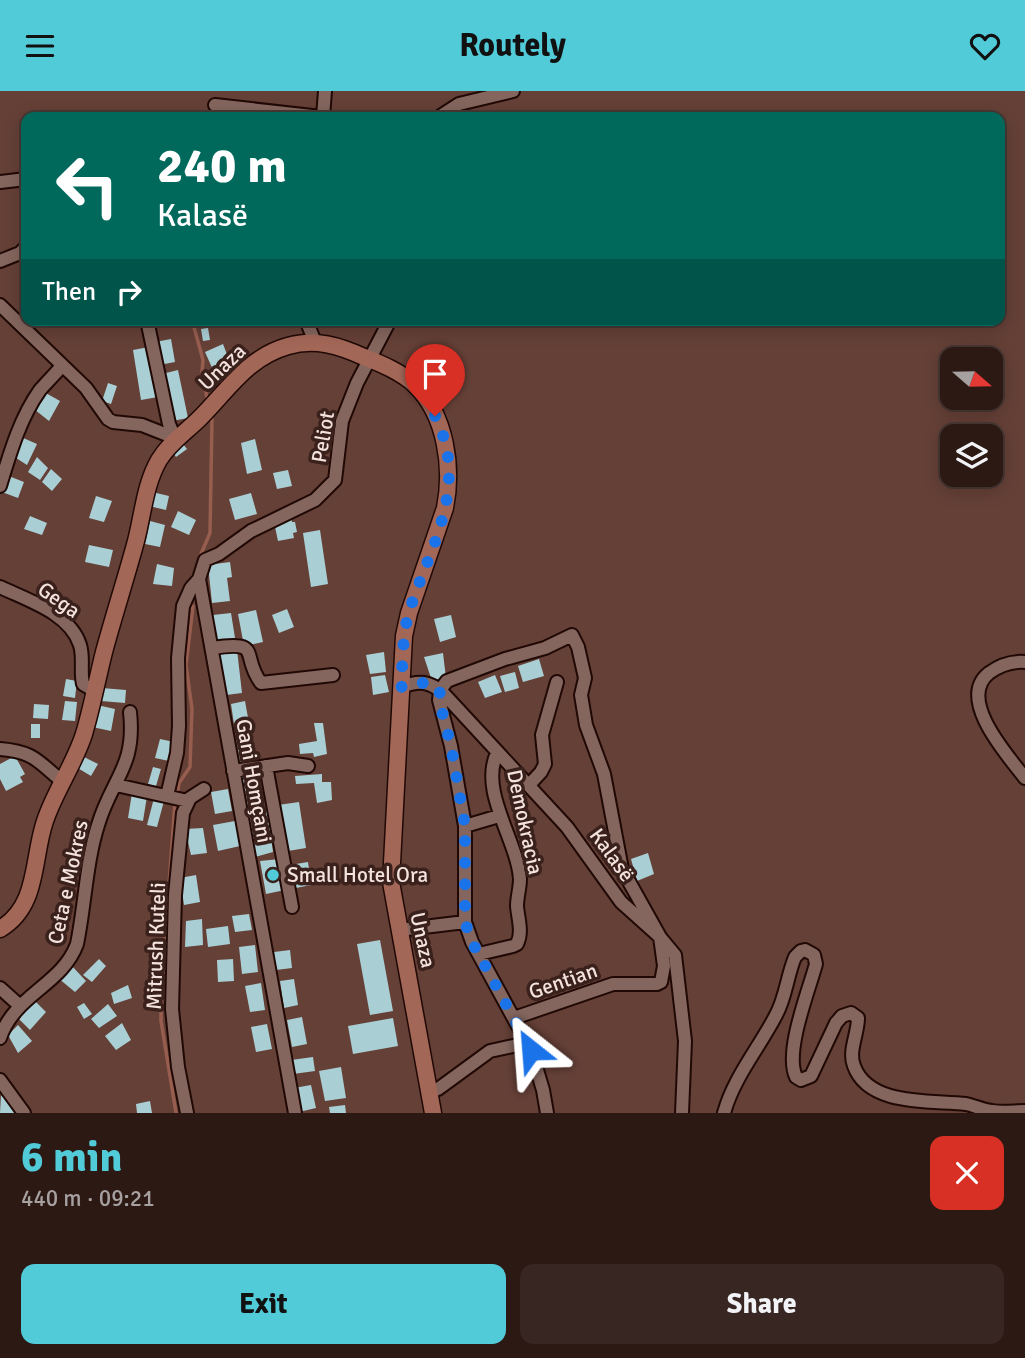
<!DOCTYPE html>
<html lang="en">
<head>
<meta charset="utf-8">
<style>
	:root { --surface:#2c1914; --page:#382622; --text:#f1f3f6; --muted:#a6a0a0; --line:#483834; --accent:#52cbd9 }
	body { margin:0; font-family:Signika,sans-serif; background:var(--page); color:var(--text); height:100vh; display:flex; flex-direction:column; font-size:26px; white-space:nowrap }
	* { box-sizing:border-box; margin:0 }
	p { font-size:23px; color:var(--muted) }
	.icon { flex:none; width:38px; height:38px; fill:none; stroke:currentColor; stroke-width:2; stroke-linecap:round; stroke-linejoin:round }
	.map { position:relative; height:1022px; overflow:hidden }
	.side { display:flex; flex-direction:column; background:var(--surface); flex:1 }
	.side>* { flex:none }
	.hud { position:absolute; left:21px; top:21px; width:984px; height:214px; border-radius:14px; box-shadow:0 4px 18px #0003,0 0 0 2px var(--line); background:#00695c; color:#fff; overflow:hidden }
	.needle { width:46px; rotate:110deg }
	.buttons { position:absolute; left:940px; top:256px; display:grid; gap:14px }
	.buttons a { display:grid; place-items:center; width:63px; height:63px; border-radius:14px; background:var(--surface); box-shadow:0 4px 18px #0003,0 0 0 2px var(--line); font-size:35px }
	.pin { position:absolute; display:grid; place-items:center; width:60px; height:60px; color:#fff; margin:-72px -30px; border-radius:50% 50% 50% 0; rotate:-45deg; box-shadow:0 0 7px #0007 }
	.pin .icon { rotate:45deg }
	.me { position:absolute; width:77px; margin:-38px; rotate:332deg; stroke-linejoin:round; filter:drop-shadow(0 0 5px #0008) }
	.turn { display:flex; align-items:center; gap:24px; height:147px; padding:0 21px; font-size:32px }
	.turn .icon { width:91px; height:91px; stroke-width:2.5 }
	.turn b { display:block; font-size:49px; line-height:60px }
	.then { display:flex; align-items:center; height:66px; padding:0 21px; background:#0003; gap:14px; font-size:26px }
	.round { display:grid; place-items:center; flex:none; width:74px; height:74px; border-radius:14px; background:var(--page) }
	.overview { display:flex; align-items:center; justify-content:space-between; height:119px; padding:0 21px }
	h1 { font-size:42px; font-weight:800; line-height:52px; color:var(--accent) }
	.primary-button { display:flex; gap:14px; margin-top:auto; padding:14px 21px }
	.primary-button a { flex:1; height:80px; border-radius:14px; background:var(--accent); color:#111; font-size:28px; font-weight:800; line-height:80px; text-align:center }
	.primary-button a+a { background:var(--page); color:var(--text) }
	header { display:flex; justify-content:space-between; align-items:center; height:91px; padding:0 21px; background:var(--accent); color:#111; font-size:32px; font-weight:800 }
	.map>svg:first-child { display:block }
</style>
</head>
<body>
<header><svg class="icon" aria-label="menu" viewBox="0 0 24 24"><path d="M4 6h16M4 12h16M4 18h16"/></svg>Routely<svg class="icon" aria-label="heart" viewBox="0 0 24 24"><path d="M12 20l-8-8c-3-5 5-10 8-4 3-6 11-1 8 4z"/></svg></header>
<div class="map">
<svg width="1025" height="1022" viewBox="0 0 1025 1022">
	<rect width="100%" height="100%" fill="#3a211b"/>
	<path fill="#654037" fill-rule="evenodd" d="M0,0H1025V1022H0ZM26,26H999V229H26ZM952,268H990V306H952ZM952,345H990V383H952Z"/>
	<g fill="none" stroke-linecap="round" stroke-linejoin="round">
		<path stroke="#975d4e" stroke-width="3.5" d="M192,229L203,269L202,281L207,307
			M201,463L210,442L212,328
			M178,699L179,692L190,676L192,618L186,574L193,515
			M175,711L161,904V930L176,1022"/>
	</g>
	<path fill="#a9cfd5" d="M149,229H166V234L151,237Z
		M208,237L210,249L203,250L201,238Z
		M171,248L175,271L159,274L155,251Z
		M223,253L231,274L214,281L205,261Z
		M149,256L158,306L141,309L133,259Z
		M178,279L188,327L172,330L162,283Z
		M108,292L117,295L111,313L102,310Z
		M44,301L60,310L49,330L34,318Z
		M21,346L37,353L27,374L13,365Z
		M255,348L262,379L247,383L241,352Z
		M183,353L187,358L176,366L172,360Z
		M37,366L48,377L40,389L28,381Z
		M51,378L62,388L52,400L42,391Z
		M288,379L292,395L277,398L273,382Z
		M6,384L24,391L18,407L2,401Z
		M152,401L169,405L166,419L149,415Z
		M251,402L257,423L235,429L229,408Z
		M96,405L112,410L104,431L89,427Z
		M178,420L196,429L189,444L171,436Z
		M30,425L47,432L42,444L24,438Z
		M291,427L292,431H295L297,441L293,442L294,447L278,450L274,431Z
		M150,430L165,434L160,456L145,453Z
		M320,439L328,493L311,496L303,442Z
		M89,454L113,459L109,476L85,471Z
		M230,471L232,486L227,487L230,510L212,512L208,474Z
		M157,473L174,477L172,495L153,493Z
		M287,518L294,536L279,542L272,524Z
		M256,519L263,551L244,555L238,523Z
		M231,522L235,547L216,551L213,524Z
		M451,524L456,546L440,551L434,528Z
		M237,559L242,602L226,604L220,562Z
		M384,561L386,581L370,583L366,564Z
		M443,562L446,587L432,590L424,566Z
		M539,568L544,585L523,591L518,575Z
		M515,581L519,597L505,601L500,585Z
		M385,584L389,601L373,604L371,586Z
		M495,584L502,601L485,607L478,591Z
		M66,588L77,590L75,607L63,605Z
		M102,597L126,599L125,612L101,610Z
		M65,610L77,611L75,630L62,629Z
		M245,610L250,638L235,640L231,613Z
		M34,613L49,614L48,628L33,627Z
		M97,614L115,618L111,640L92,636Z
		M314,632H323L327,663L314,666L313,662L300,663L299,653L317,650Z
		M31,633H40V647H31Z
		M250,645L254,670L240,672L236,647Z
		M160,648L174,651L169,670L155,667Z
		M15,665L25,683L20,686L23,691L6,700L0,688V673Z
		M82,665L98,673L91,685L76,676Z
		M153,676L161,678L156,695L148,693Z
		M258,682L264,712L245,716L239,686Z
		M322,683V691H331L332,709L317,712L314,692L296,693L295,685Z
		M228,698L232,720L215,723L211,701Z
		M132,702L147,705L143,730L128,727Z
		M154,707L164,710L157,736L147,734Z
		M299,711L306,757L288,760L278,714Z
		M267,716L273,761L255,766L247,719Z
		M235,730L240,755L218,760L213,734Z
		M203,737L207,762L191,764L185,738Z
		M648,762L654,783L637,790L631,768Z
		M280,768L285,799L266,803L260,770Z
		M308,771L311,794L296,797L290,774Z
		M196,784L200,811L184,814L180,787Z
		M249,823L252,839L235,841L232,825Z
		M202,828L203,854L185,856L186,830Z
		M228,835L230,853L208,856L206,838Z
		M380,849L393,920L370,924L357,853Z
		M255,854L258,881L242,883L239,856Z
		M290,859L292,877L276,879L274,861Z
		M99,868L106,875L92,891L83,884Z
		M233,868L234,890L218,891L217,869Z
		M71,874L86,890L75,901L58,887Z
		M294,888L298,914L284,917L280,890Z
		M261,892L265,919L250,921L245,895Z
		M128,894L132,907L114,913L111,902Z
		M35,910L46,921L30,939L19,928Z
		M84,912L92,923L84,928L77,916Z
		M108,913L117,925L99,937L91,928Z
		M302,926L307,953L292,956L287,929Z
		M393,927L398,955L353,963L348,935Z
		M122,932L131,949L116,959L105,945Z
		M267,933L272,958L256,961L251,936Z
		M18,934L32,950L18,962L8,944Z
		M313,966L315,980L293,983L291,969Z
		M341,976L346,1007L325,1010L319,980Z
		M311,994L316,1017L299,1021L294,997Z
		M1,1004L18,1022H0Z
		M150,1010L152,1022H137L136,1013Z
		M345,1014L346,1022H330L329,1016Z"/>
	<g fill="none" stroke-linecap="round" stroke-linejoin="round">
		<g stroke="#200905" stroke-width="16">
			<path id="minor" d="M215,14L321,26
				M323,26L325,0
				M439,26L459,13L513,0
				M0,91L26,88
				M0,170L20,162L26,156
				M0,214L86,297L108,328L113,331L142,334L175,347
				M147,229L169,333L175,347
				M306,229L315,251
				M0,395C10,362 20,327 40,299C47,291 55,283 62,275
				M199,488L295,1022
				M0,496C27,509 70,522 80,554C84,567 80,580 83,593L95,600
				M212,557C264,549 240,564 261,592L333,584
				M1025,571C1011,570 1000,574 989,582C956,608 1008,665 1025,687
				M401,596C419,589 430,590 444,603L567,736L621,811L660,846L675,864L685,950L682,1022
				M0,658C35,661 37,670 63,691
				M266,675L292,816
				M233,680L288,672L308,675
				M116,694L188,710
				M529,694L541,681L545,673L542,644L557,591
				M167,705L177,662L179,635L178,567L183,515L191,497L199,488L205,469L219,463L251,440L315,409L335,389L342,330L357,292L390,229
				M465,735L499,725
				M399,839L465,831
				M479,863L513,855L517,853C523,841 518,828 517,815C517,806 520,797 520,788C517,748 479,701 497,662
				M0,897L19,914
				M514,927L613,893H657L661,891L664,875L660,846L622,778L604,683L586,634L581,604L585,587L578,556L572,544L545,557L505,568L447,590L440,599L439,609L451,655L465,735V831L472,851L531,959L543,999L547,1022
				M0,947C15,903 62,894 77,853C85,814 86,772 98,734C112,687 136,676 130,621
				M0,989L24,1022
				M430,1001L438,998L490,960L527,952
				M187,1022L178,976L172,918L175,804L183,722L190,707L204,698
				M724,1022C734,986 759,957 776,924C786,906 787,885 795,866L801,860L805,859L814,864L816,873C809,899 784,961 796,986L801,989L811,985L836,932L842,925L851,922L858,927C858,943 848,960 854,975C869,1016 932,1009 966,1013C975,1015 983,1019 992,1020C1003,1022 1014,1020 1025,1020"/>
		</g>
		<g stroke="#200905" stroke-width="19">
			<path id="secondary" d="M0,838C39,815 32,768 45,730C55,700 74,674 84,643C92,616 97,589 104,561C114,524 126,487 136,450C143,423 145,393 159,369C170,351 186,341 200,327C228,299 248,266 288,255C315,247 340,255 364,266C382,273 401,281 415,294C446,324 453,377 445,417L409,522L404,545L391,791L433,1022"/>
		</g>
		<use href="#minor" stroke="#84665e" stroke-width="12"/>
		<use href="#secondary" stroke="#a36758" stroke-width="16"/>
	</g>
	<g fill="none" stroke-linecap="round" stroke-linejoin="round">
		<path stroke="#1a73e8" stroke-width="12" stroke-dasharray="0 21.6" d="M435,325C439,334 444,345 446,355C459,414 426,467 409,521C402,545 403,572 401,596C416,591 427,589 440,599L439,609L451,655L465,735V831L472,851L531,959"/>
	</g>
	<circle fill="#52cbd9" stroke="#3a211b" stroke-width="2.5" cx="273" cy="784" r="7"/>
	<g text-anchor="middle" stroke-width="7" stroke-linejoin="round" paint-order="stroke">
		<g font-size="21" fill="#f3e2dd" stroke="#3a211b">
			<text transform="translate(222 276) rotate(-44)" y="7">Unaza</text>
			<text transform="translate(323 346) rotate(-80)" y="7">Peliot</text>
			<text transform="translate(59 509) rotate(35)" y="7">Gega</text>
			<text transform="translate(254 690) rotate(80)" y="7">Gani Homçani</text>
			<text transform="translate(525 731) rotate(78)" y="7">Demokracia</text>
			<text transform="translate(612 764) rotate(54)" y="7">Kalasë</text>
			<text transform="translate(68 791) rotate(-78)" y="7">Ceta e Mokres</text>
			<text transform="translate(423 849) rotate(78)" y="7">Unaza</text>
			<text transform="translate(156 855) rotate(-88)" y="7">Mitrush Kuteli</text>
			<text transform="translate(563 890) rotate(-19)" y="7">Gentian</text>
		</g>
		<g font-size="21" fill="#f3e2dd" stroke="#3a211b" text-anchor="start">
			<text x="287" y="791">Small Hotel Ora</text>
		</g>
	</g>
</svg>
<div class="buttons">
<a><svg class="needle" viewBox="-14 -14 28 28"><path d="M0-13l5 13h-10z" fill="#e53935"/><path d="M0 13l5-13h-10z" fill="#a6a0a0"/></svg></a>
<a><svg class="icon" aria-label="layers" viewBox="0 0 24 24"><path d="M12 4l9 5-9 5-9-5zM3 14l9 5 9-5"/></svg></a>
</div>
<div class="pin" style="left:435px;top:325px;background:#d93025"><svg class="icon" aria-label="arrive" viewBox="0 0 24 24"><path d="M6 21V4h12l-3 4 3 4H6"/></svg></div>
<svg class="me" style="left:531px;top:959px" viewBox="-20 -20 40 40"><path d="M0-17L14 15 0 8-14 15z" fill="#1a73e8" stroke="#fff" stroke-width="4"/></svg>
<div class="hud">
<div class="turn"><svg class="icon" aria-label="left" viewBox="0 0 24 24"><path d="M17 20v-9H6M10 6l-5 5 5 5"/></svg><div><b>240 m</b>Kalasë</div></div>
<div class="then">Then<svg class="icon" aria-label="right" viewBox="0 0 24 24"><path d="M7 20v-9h11M14 6l5 5-5 5"/></svg></div>
</div>
</div>
<section class="side">
<div class="overview"><div><h1>6 min</h1><p>440 m · 09:21</p></div><a class="round" style="background:#d93025;color:#fff"><svg class="icon" aria-label="close" viewBox="0 0 24 24"><path d="M6 6l12 12M18 6L6 18"/></svg></a></div>
<div class="primary-button"><a>Exit</a><a>Share</a></div>
</section>
</body>
</html>
